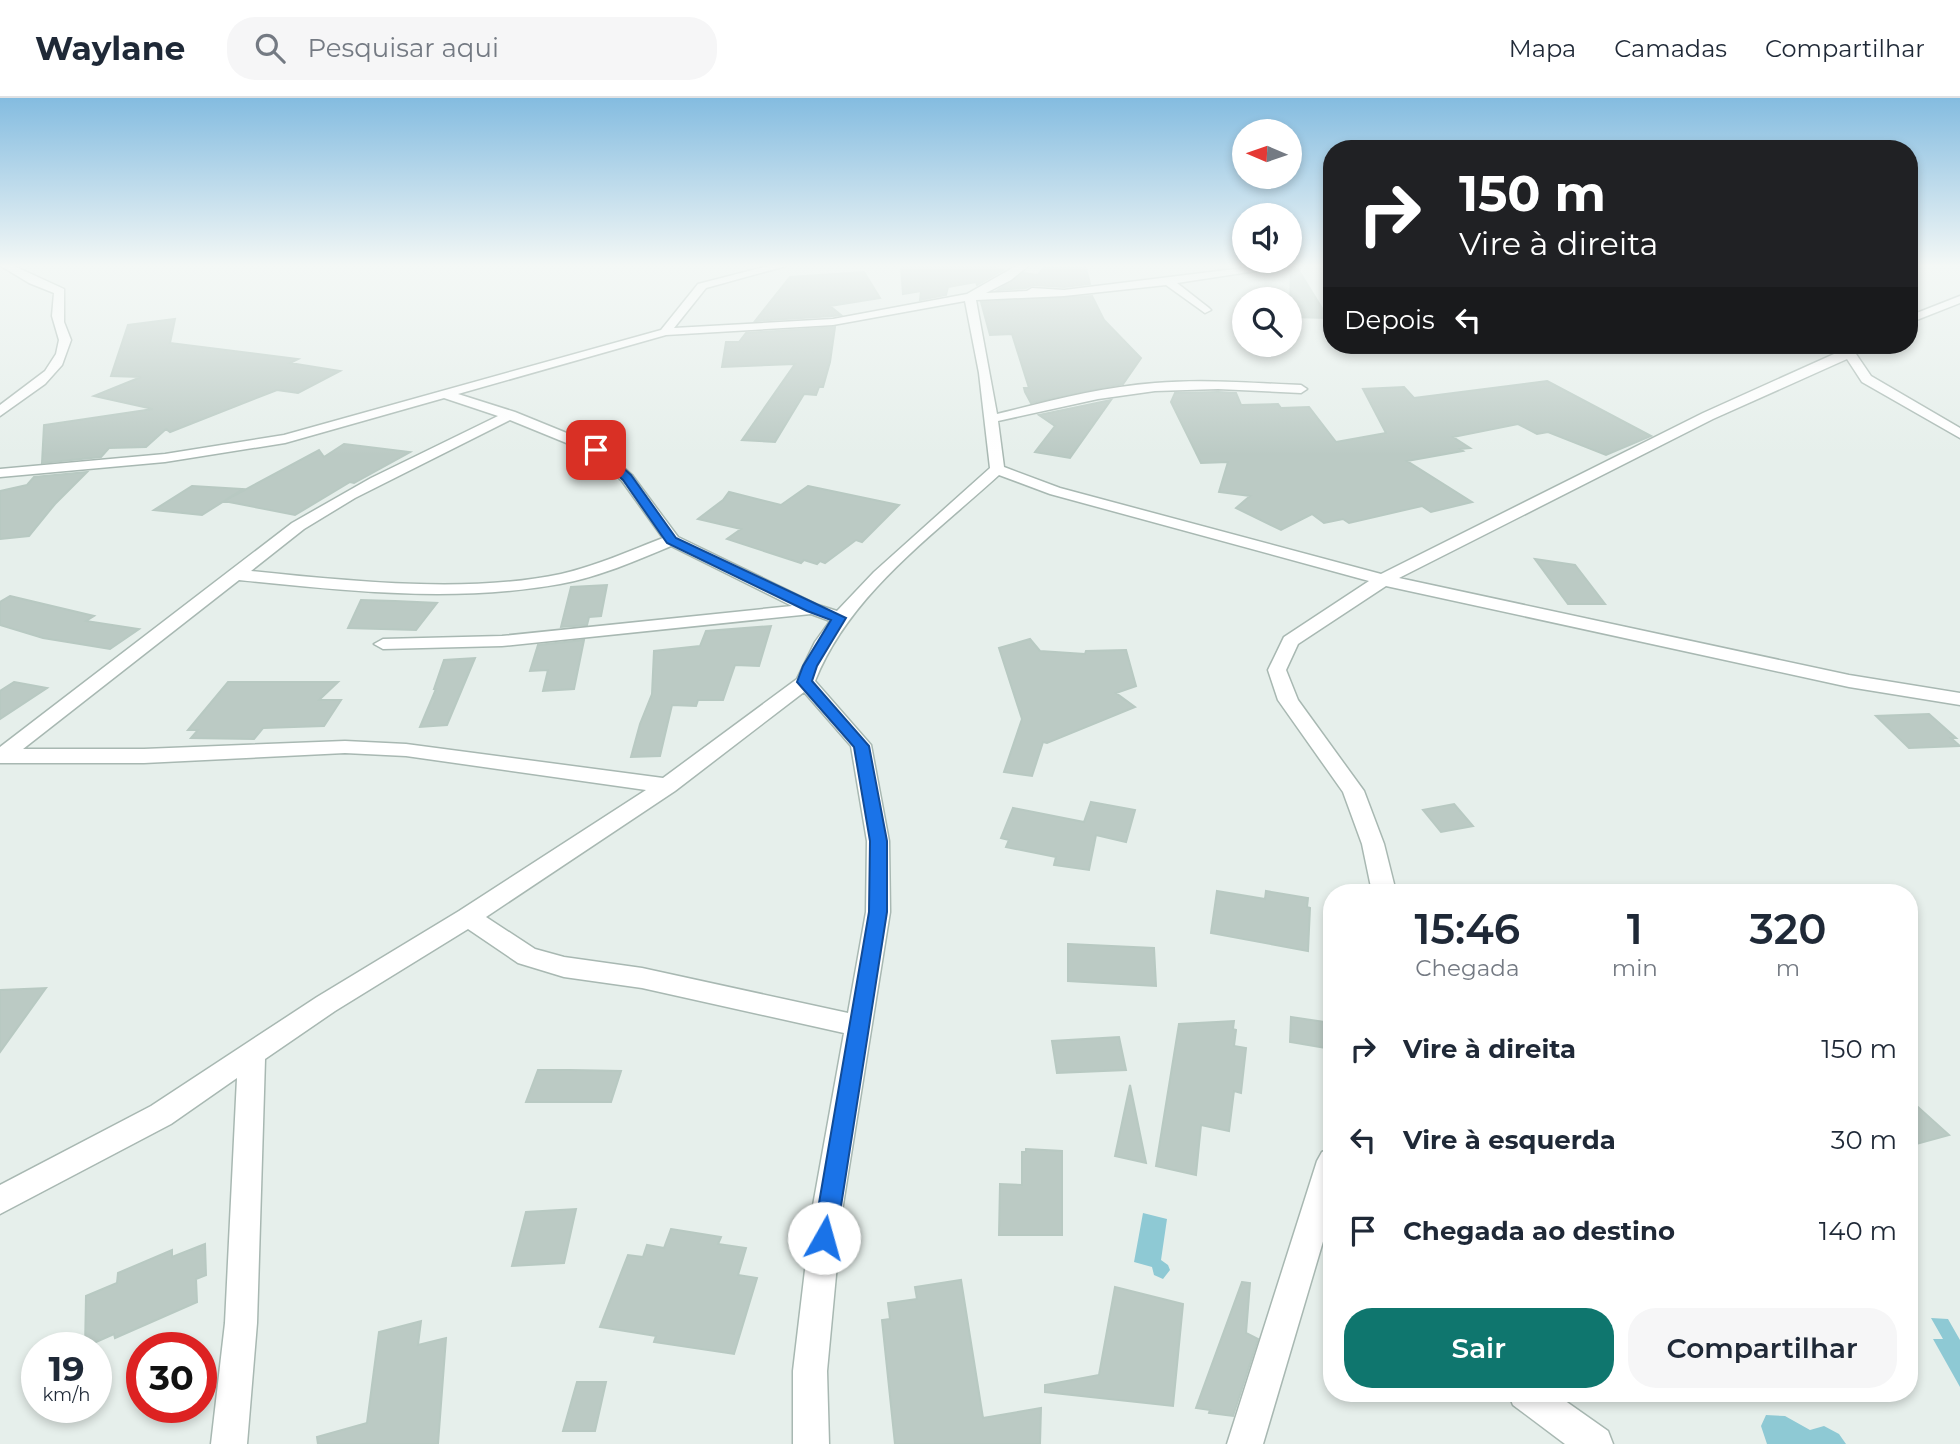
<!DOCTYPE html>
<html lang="pt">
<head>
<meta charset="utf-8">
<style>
	:root { --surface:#fff; --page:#f6f6f7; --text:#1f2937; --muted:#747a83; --line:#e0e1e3; --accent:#0f766e }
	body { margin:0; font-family:Montserrat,sans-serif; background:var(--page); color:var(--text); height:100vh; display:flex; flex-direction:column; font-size:26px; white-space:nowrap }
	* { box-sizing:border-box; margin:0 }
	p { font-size:23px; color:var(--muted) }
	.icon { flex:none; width:38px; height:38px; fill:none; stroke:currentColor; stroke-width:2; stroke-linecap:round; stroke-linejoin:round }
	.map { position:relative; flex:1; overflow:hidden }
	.side { position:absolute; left:1323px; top:786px; width:595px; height:518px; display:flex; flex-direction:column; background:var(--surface); border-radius:28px; box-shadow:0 4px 10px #0003 }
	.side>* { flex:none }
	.top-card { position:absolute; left:1323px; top:42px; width:595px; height:214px; border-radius:28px; box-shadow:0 4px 10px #0003; background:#202124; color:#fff; overflow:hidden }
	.needle { width:46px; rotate:272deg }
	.tools { position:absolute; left:1232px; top:21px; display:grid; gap:14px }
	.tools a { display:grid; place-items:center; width:70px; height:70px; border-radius:50%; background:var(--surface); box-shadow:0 4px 10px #0003; font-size:35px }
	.speed { position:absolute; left:21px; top:1234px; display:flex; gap:14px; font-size:35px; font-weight:700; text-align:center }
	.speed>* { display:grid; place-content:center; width:91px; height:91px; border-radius:50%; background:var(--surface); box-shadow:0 4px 10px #0003; line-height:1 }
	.speed small { font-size:18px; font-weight:400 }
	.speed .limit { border:10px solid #d22; background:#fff; color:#111 }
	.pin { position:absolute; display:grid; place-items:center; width:60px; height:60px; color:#fff; margin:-30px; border-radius:14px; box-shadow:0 4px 10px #0006 }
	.me { position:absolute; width:77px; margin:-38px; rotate:7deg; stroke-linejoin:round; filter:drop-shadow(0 0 5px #0008) }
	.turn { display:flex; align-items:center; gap:24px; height:147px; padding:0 21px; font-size:32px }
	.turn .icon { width:91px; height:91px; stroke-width:2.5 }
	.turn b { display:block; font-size:49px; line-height:60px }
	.then { display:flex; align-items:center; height:66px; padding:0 21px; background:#0003; gap:14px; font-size:26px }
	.eta { display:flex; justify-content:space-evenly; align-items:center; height:119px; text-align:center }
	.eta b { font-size:42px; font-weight:600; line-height:49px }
	.action { display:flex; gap:14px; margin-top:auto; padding:14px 21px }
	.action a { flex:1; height:80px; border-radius:28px; background:var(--accent); color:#fff; font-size:28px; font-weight:600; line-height:80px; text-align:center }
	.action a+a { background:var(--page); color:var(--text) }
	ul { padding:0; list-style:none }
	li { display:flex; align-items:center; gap:21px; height:91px; padding:0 21px }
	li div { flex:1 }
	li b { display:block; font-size:26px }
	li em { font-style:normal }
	header { display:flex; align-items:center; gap:42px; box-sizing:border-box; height:98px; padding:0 35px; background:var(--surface); border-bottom:2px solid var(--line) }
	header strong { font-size:33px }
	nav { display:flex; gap:38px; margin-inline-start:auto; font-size:24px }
	.search { width:490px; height:63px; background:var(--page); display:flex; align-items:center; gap:18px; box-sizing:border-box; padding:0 24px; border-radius:28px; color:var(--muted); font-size:26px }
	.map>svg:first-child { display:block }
</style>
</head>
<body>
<header>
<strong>Waylane</strong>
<div class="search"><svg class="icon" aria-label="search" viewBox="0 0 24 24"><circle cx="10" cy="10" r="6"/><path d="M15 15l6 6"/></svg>Pesquisar aqui</div>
<nav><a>Mapa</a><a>Camadas</a><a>Compartilhar</a></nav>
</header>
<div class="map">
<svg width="1960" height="1346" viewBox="0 0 1960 1346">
	<rect width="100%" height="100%" fill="#e6efeb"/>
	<path fill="#8ec9d4" d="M1143,1115L1167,1121L1161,1162L1168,1167L1170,1172L1163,1181L1154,1177L1152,1169L1134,1164Z
		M1931,1220L1948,1221L1960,1242V1289L1933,1241H1943Z
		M1766,1317L1785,1318L1810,1332L1824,1328L1839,1336L1846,1346H1767L1761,1328Z"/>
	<path fill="#bbcac4" stroke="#b8c9c2" stroke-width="2" d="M901,168H990L1003,172L977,187L976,184L948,189L946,197L920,202L921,193L903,196Z
		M1291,168H1296L1328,220L1290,219Z
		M1043,170H1086L1090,186L1064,189L1032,187L1026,190L998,192L1023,175L1038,177Z
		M864,174L880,200L830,208L841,217L833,218L755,223L790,179Z
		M1092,198L1104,222L1141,260L1123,286L1031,305L1025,294L1024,290H1029L1012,236L990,237L981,204Z
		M175,221L170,245L298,261L290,265L340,273L298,295L277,292L170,334L166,331L146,349L109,350L101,359L42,365L44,327L153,311L94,298L141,279L111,278L128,227Z
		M835,229L830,264L823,289H819L816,297L804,296L775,344L742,342L795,266L722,269L726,244H739L746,235Z
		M1547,283L1651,338L1606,357L1548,334L1537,336L1518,326L1453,339L1470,350L1460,351L1463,353L1407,363L1472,404L1431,414L1422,408L1349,425L1343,421L1324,425L1312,416L1281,432L1236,410L1250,398L1219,394L1228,364L1201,365L1171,304L1175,295L1218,294L1236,295L1241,307L1278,306L1281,310L1309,309L1336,344L1386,335L1363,291L1404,289L1414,300Z
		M1111,302L1070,360L1035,354L1055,328L1039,317Z
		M344,346L410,354L354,385L350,384L295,417L224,403L319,352L324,359Z
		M87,374L55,406L29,438L0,441V393L27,387L34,379Z
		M192,388L243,391L202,417L154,412Z
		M808,388L899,407L862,444L856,442L825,465L820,463L817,466L804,462L801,465L727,441L741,431L698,421L723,402L729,394L781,407Z
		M1535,461L1575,467L1605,506H1568Z
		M607,487L601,518L589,519L587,527L561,529L571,489Z
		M10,498L94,518L86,523L139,531L110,551L43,540L0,527V504Z
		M361,502L395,503L437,505L416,532L348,530Z
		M771,528L759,568L735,567L723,602H698L696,608L672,607L660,658L631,659L640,626L652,596L654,553L700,548L706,533Z
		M1030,541L1040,553L1085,556L1086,553L1126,552L1136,588L1116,595L1135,609L1047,645L1043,644L1032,678L1004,674L1022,621L999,550Z
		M584,542L574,591L543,593L548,572L530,573L538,547Z
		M475,560L447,627L420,629L436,591H434L444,562Z
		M14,584L47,590L0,621V593Z
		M228,584H338L319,602H341L324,628L263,630L254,641L191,640L198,632H188Z
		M1929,616L1956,640H1951L1960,648L1909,650L1876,618Z
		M1091,704L1135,712L1126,744L1096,737L1089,772L1054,767L1056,759L1006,749L1009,742L1001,740L1013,710L1084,724Z
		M1454,706L1473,728L1441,734L1423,712Z
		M1217,793L1265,801L1266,793L1308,800L1307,809L1310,810L1308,853L1211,835Z
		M1068,846L1154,850L1156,888L1068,883Z
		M46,890L0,954V892Z
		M1291,919L1332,925V951L1290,944Z
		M1234,923L1233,931L1236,932L1234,948L1246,950L1241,995L1234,993L1229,1033L1201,1027L1196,1077L1156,1068L1179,926Z
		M1119,939L1126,972L1057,975L1052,943Z
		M538,972H570L621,973L611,1004H526Z
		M1130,987L1146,1065L1115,1058Z
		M1909,1001L1949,1037L1909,1048Z
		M1026,1051L1062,1053V1137H999L1000,1086L1022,1087V1054H1026Z
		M576,1111L564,1165L512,1168L526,1114Z
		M671,1131L721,1139L718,1146L746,1150L738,1177L757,1180L734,1256L654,1244L656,1238L600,1229L628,1157L643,1159L647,1147L664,1150Z
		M205,1146L206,1177L196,1181L197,1204L115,1240L114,1236L85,1249L86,1198L117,1185L118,1175L172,1152V1159Z
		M961,1182L983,1320L1041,1310L1040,1346H895L882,1222L890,1221L888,1205L917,1201L915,1189Z
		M1242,1184L1250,1185L1246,1235L1258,1241L1233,1318L1209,1315L1210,1312L1196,1310Z
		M1115,1189L1183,1206L1173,1308L1045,1294V1287L1099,1277Z
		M421,1223L418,1247L446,1240L438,1346H318L317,1339L367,1325L379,1234Z
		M577,1284H606L595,1333H563Z"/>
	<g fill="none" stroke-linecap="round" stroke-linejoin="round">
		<g stroke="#a8b8b2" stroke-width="3">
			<path id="minor" d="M1,168H14L64,191V224L71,242L62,267L45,286L0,318V307L45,273L56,256L59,242L52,218L54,195L29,185Z
				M768,168H786L706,190L674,230L833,221L967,196L1016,168H1028L1011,182L986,195L1027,193L1032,190L1064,192L1259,168H1289L1177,185L1209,210L1211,212L1205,215L1166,187L1064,198L976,202L997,316C1049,303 1102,289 1155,285C1204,281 1253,285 1301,287L1307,291L1301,295L1218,291L1155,293L1098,301L998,323L1004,369L1060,390L1381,476L1703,315L1854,247H1868L1856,256L1871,278L1960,330V340L1862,284L1847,261L1713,321L1399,480L1849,577L1960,595V607L1849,589L1386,488L1298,546L1286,572L1298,602L1364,693L1384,746L1396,794H1372L1362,746L1343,694L1278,602L1268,572L1284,539L1369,483L1050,396L999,377C932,438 849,497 815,583L871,647L889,743L890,814L842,1113L827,1273L829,1346H793V1273L812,1113L844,935L642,890L564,879L518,865L468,831L335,913L265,961L257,1225L247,1346H211L225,1225L237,980L171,1026L0,1116V1087L151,1008L317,899L459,813L646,692L406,658L345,655L144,665H0V649L292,425L371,380L498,318L444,300L285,345L165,364L0,379V371L165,356L284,337L661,232L698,186ZM965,203L979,275L990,370L874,474L837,513L818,507L678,439L632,377L601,349L515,314L458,296L666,237L833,227ZM510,322L591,355L622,383L663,440C629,453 596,468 561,476C467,496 347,483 251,473L304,431L355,400ZM671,448L792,508L502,538L383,541L374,546L383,551L502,548L811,516L830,523L815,544L797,581L663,680L406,646L345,643L144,651H23L239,482C345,493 455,505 560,486C599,479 635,463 671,448ZM804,594L851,648L867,743L866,814L848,915L642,870L564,859L535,851L486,819L675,693Z
				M1960,198V205L1909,225V218Z
				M1332,1050V1113L1263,1346H1227L1317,1063L1322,1054Z
				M1508,1295H1554L1608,1333L1613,1346H1565L1513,1307Z"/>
		</g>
		<use href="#minor" fill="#fff" fill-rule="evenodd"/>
	</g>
	<linearGradient id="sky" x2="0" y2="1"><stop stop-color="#84bce0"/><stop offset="0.47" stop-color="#f4f8f6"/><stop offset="1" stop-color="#f4f8f6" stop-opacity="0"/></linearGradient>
	<rect width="1960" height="357" fill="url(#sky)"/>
	<path fill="#1a73e8" stroke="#114b97" stroke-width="2" d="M592,349H600L631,377L676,440L846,520L817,568L812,583L869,648L887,743V814L836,1140L833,1148L824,1151L816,1148L813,1140L869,814L870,743L854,649L797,584L803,568L831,522L807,513L667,445L623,382L592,354Z"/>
</svg>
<div class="tools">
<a><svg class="needle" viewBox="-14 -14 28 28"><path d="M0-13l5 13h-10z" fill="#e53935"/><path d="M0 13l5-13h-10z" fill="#747a83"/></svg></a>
<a><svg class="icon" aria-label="sound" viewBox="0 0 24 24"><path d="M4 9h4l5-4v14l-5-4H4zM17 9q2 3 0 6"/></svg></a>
<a><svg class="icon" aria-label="search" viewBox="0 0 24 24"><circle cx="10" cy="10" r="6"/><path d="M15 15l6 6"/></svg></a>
</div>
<div class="speed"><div>19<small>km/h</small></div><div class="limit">30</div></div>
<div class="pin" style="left:596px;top:352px;background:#d93025"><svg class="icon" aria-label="arrive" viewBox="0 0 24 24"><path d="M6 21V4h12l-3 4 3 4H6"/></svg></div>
<svg class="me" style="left:824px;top:1140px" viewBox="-20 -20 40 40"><circle r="19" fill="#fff"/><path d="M0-13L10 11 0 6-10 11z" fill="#1a73e8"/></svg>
<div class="top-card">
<div class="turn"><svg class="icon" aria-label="right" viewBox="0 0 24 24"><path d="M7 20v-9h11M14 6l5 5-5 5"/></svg><div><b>150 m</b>Vire à direita</div></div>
<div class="then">Depois<svg class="icon" aria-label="left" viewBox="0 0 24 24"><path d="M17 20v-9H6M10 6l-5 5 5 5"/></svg></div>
</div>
<section class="side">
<div class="eta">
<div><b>15:46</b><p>Chegada</p></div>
<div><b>1</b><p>min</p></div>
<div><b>320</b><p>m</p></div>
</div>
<ul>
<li><svg class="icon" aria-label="right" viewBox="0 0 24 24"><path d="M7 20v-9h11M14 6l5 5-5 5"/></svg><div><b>Vire à direita</b></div><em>150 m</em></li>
<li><svg class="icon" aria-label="left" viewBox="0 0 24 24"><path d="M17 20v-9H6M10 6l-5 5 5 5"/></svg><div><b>Vire à esquerda</b></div><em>30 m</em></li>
<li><svg class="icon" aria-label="arrive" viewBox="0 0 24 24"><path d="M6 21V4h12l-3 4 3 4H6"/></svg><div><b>Chegada ao destino</b></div><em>140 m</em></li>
</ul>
<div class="action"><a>Sair</a><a>Compartilhar</a></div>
</section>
</div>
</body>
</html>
